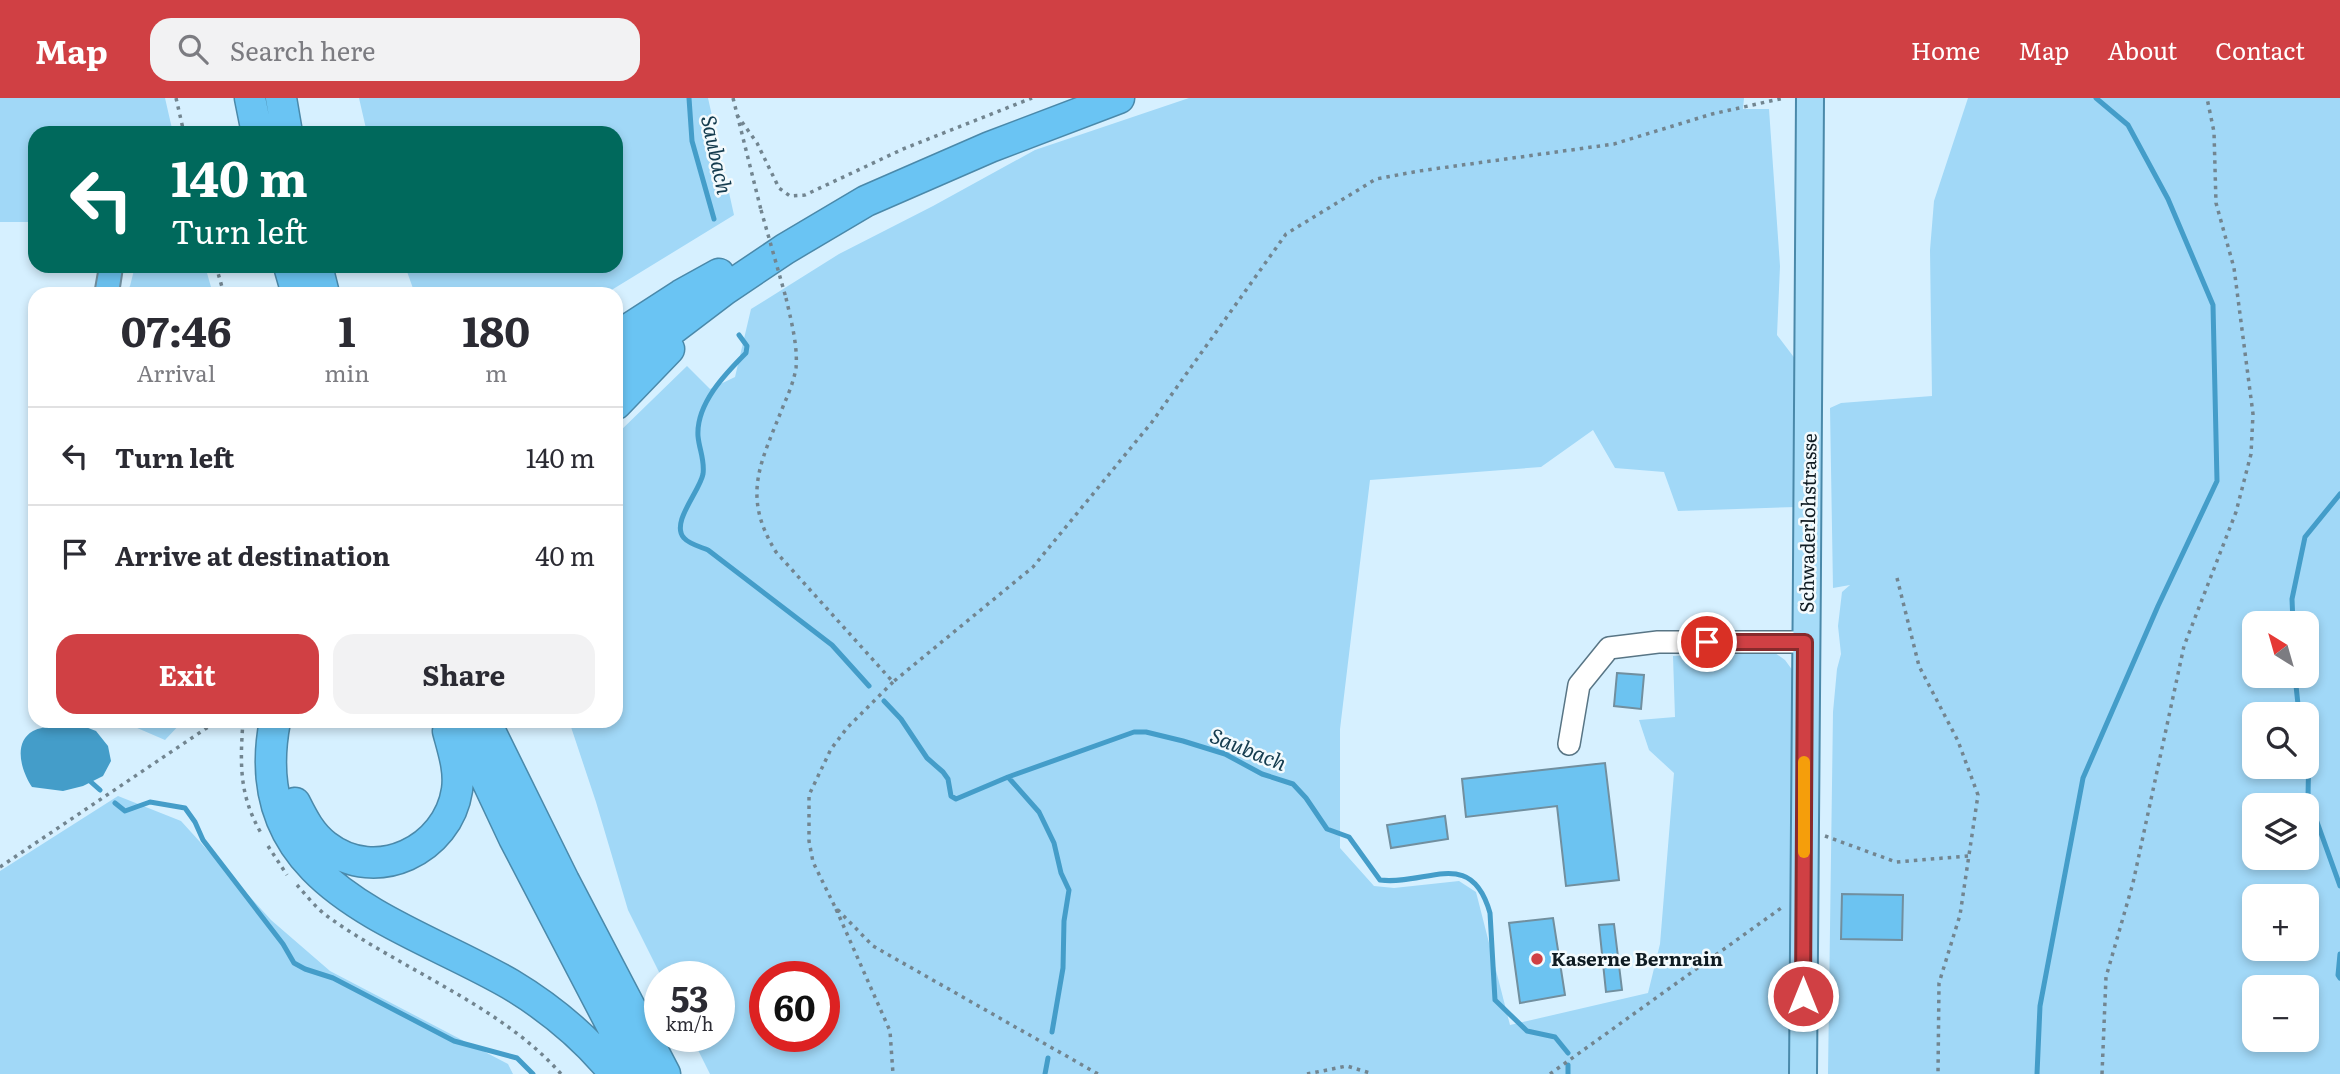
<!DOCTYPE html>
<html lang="en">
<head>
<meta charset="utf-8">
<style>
	:root { --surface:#fff; --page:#f2f2f3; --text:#2b2b33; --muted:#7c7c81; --line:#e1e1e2; --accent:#d04044 }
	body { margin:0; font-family:Literata,serif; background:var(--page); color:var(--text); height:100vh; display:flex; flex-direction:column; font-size:26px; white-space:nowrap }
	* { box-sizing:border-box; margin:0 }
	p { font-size:23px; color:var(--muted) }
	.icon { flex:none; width:38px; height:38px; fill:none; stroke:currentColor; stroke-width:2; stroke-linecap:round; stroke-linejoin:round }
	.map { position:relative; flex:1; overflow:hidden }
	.side { position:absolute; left:28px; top:189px; width:595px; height:441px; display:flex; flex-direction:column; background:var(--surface); border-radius:21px; box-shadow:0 4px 10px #0003 }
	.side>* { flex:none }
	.banner { position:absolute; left:28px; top:28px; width:595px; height:147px; border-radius:21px; box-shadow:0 4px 10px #0003; background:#00695c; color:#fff; overflow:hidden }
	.needle { width:46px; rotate:323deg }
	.tools { position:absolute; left:2242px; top:513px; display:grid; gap:14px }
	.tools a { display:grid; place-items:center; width:77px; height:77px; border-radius:14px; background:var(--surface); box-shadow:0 4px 10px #0003; font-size:35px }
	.speed { position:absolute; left:644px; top:863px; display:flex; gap:14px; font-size:35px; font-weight:700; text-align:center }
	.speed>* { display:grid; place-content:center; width:91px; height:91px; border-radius:50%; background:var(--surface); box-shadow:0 4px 10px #0003; line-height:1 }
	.speed small { font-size:18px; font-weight:400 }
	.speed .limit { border:10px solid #d22; background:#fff; color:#111 }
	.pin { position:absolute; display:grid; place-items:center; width:60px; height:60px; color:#fff; margin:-30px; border:4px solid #fff; border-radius:50%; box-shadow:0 2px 7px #0007 }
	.me { position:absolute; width:77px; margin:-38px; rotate:0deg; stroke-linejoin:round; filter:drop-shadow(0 0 5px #0008) }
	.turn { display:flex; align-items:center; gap:24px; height:147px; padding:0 28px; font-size:32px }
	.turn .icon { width:91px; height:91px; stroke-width:2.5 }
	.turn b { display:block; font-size:49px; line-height:60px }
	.eta { display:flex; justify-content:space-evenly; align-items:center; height:119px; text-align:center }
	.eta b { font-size:42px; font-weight:700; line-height:49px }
	.action { display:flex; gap:14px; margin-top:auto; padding:14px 28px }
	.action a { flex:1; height:80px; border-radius:21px; background:var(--accent); color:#fff; font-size:28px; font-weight:700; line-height:80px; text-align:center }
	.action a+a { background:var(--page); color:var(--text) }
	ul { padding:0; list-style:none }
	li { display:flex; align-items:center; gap:21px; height:98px; padding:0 28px; border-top:2px solid var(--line) }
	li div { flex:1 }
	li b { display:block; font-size:26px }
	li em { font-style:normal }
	header { display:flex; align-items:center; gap:42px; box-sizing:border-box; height:98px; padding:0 35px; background:var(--accent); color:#fff }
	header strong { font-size:33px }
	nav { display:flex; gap:38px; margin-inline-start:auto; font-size:24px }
	.search { width:490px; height:63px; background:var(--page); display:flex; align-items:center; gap:18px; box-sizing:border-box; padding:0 24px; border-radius:21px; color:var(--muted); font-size:26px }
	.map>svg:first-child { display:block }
</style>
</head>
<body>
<header>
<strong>Map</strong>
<div class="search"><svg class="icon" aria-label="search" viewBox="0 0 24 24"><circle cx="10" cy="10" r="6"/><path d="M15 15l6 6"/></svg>Search here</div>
<nav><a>Home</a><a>Map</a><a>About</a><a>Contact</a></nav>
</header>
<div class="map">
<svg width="2340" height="976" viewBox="0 0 2340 976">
	<rect width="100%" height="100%" fill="#d6f0ff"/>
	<path fill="#a1d8f7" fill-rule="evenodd" d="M0,0H165L173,35H35V124H0Z
		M359,0H708L734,117L605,196H415L405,168H616V35H367Z
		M1189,0H1744L1743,11H1769L1780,168L1777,237L1796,262V409L1678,413L1664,374L1615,370L1593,332L1541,369L1370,382L1340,631V750L1374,788L1394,790L1459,783L1476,794L1510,927L1648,895L1660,846L1674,675L1649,652L1639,622L1675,619L1673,558L1775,555L1785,562L1793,573L1790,976H710L691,938H719V878H661L628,812L596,704L569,623H616V337L687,268L710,291L735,279L751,211L839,156L933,108L1035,52ZM765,878H824V938H765Z
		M1968,0H2340V976H1828L1833,614L1837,571L1841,556L1838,528L1842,494L1850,487L1833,490L1830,310L1841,305L1932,298L1930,152L1934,103ZM2254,525H2306V578H2254ZM2254,616H2306V668H2254ZM2254,707H2306V760H2254ZM2254,798H2306V850H2254ZM2254,889H2306V942H2254Z
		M135,168H205L213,196H125L130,188Z
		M121,623H183L165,642Z
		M118,698L181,723L271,822L330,873L508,966L513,976H0V773Z"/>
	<path fill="#449dc9" d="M78,626L96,633L108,648L111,663L103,678L83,688L63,693L32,689C22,674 12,645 33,633C44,627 65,628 78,626Z"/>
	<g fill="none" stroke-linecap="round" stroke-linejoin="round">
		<path stroke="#449dc9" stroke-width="5" d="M689,0L692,43L714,121
			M739,237L747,248L746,255C725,276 696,306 698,338C699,351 705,362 703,376C700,393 670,425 684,440C689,446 701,449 708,452L832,547L869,588
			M2293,525L2292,501L2305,439L2340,396
			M2295,578L2299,616
			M884,603L901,621L927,660L943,674L948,681L951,698L956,701L1008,679L1039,714L1054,745L1061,775L1069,792L1064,823L1063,870L1052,934
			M2306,639L2309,648L2308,699L2340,788
			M1008,679L1134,634H1146L1183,643L1225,656L1262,676L1293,686L1306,700L1327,731L1349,739L1380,782C1427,788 1471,748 1490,815L1495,902L1527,933L1555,939L1568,955
			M91,684L100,692
			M115,705L125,713L150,704L185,710L195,724L203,742L283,846L294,865L305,871L333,880L454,943L517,960L533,976
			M2340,856L2338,877L2340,880
			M1568,967V976
			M1045,976L1048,960
			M2037,976L2040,908L2083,680L2158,508L2217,383L2213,207L2168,101L2128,27L2096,0"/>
	</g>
	<path fill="#6cc3f1" stroke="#718f9f" stroke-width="2" d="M99,168L123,170L119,196H94Z
		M1617,575L1644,577L1641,611L1614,608Z
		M1605,665L1619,782L1566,788L1557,708L1466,719L1462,681Z
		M1445,718L1448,741L1391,750L1387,727Z
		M1842,796L1903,797L1902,842L1841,841Z
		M1553,820L1565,897L1520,905L1509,825Z
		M1614,826L1622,892L1606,894L1599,827Z"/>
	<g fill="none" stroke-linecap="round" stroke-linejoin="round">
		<g stroke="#587585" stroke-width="24">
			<path id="minor" d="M1569,646L1579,587L1609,550L1658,544H1805"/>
		</g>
		<g stroke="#4a89aa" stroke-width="30">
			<path id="major" d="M1803,976C1804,651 1810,325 1810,0"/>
		</g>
		<g stroke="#4a89aa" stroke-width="33">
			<path id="highway" d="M250,0L257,35
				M281,0L287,35
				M289,168L297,196
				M317,168L324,196
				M616,239L681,197L719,176
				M616,274L724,192L785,151L866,103L990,49L1119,0
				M616,306L669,251
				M275,623C243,788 401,823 510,886C550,910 586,940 615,976
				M459,623L514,740L637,976
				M485,623L564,783L665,976
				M295,705C303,721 311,737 326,748C376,787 448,752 457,692C460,672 453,652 448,633"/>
		</g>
		<path stroke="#728590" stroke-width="3.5" stroke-dasharray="3.5 5" stroke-linecap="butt" d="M176,0L184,35
			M733,0L761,112
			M737,17L757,45L779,90L790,98L805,97L903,51L1032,0
			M216,168L224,196
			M786,200C791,222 798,248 796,270C794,282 789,295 784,306C762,363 740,396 776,454L893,584L1033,469L1152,324L1286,136L1376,81L1419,73L1614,46L1712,16L1784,0
			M1897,480L1919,568L1958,643L1978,697L1960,817L1939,885L1938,976
			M893,584L847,630L831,651L809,697V743L813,764L835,809L873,848L1098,976
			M243,623C240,666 239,697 261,735
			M1825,738L1896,764L1968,758
			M268,748L287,777
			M0,769L217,623
			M297,787C306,797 316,810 327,818C400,871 502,908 561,976
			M836,811L890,933L893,976
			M1307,976L1347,968L1373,976
			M1550,976L1784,808
			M2102,976L2106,879L2133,785L2184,548L2236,414L2251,356L2253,316L2234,170L2216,105L2214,34L2207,0"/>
		<use href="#minor" stroke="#fff" stroke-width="21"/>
		<use href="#major" stroke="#a6dcf8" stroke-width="26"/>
		<use href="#highway" stroke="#6ac4f3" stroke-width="30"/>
		<path stroke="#728590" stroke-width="3.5" stroke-dasharray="3.5 5" stroke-linecap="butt" d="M761,112L786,200"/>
	</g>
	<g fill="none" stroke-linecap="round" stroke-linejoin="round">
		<g stroke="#872a2c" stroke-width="18">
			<path id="route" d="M1707,544H1805L1803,898"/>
		</g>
		<use href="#route" stroke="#d04044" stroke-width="12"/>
		<path stroke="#f59e0b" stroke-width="12" d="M1804,754V664"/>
	</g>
	<circle fill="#d04044" stroke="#f3fafd" stroke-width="2.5" cx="1537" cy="861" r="7"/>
	<g text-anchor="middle" stroke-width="5" stroke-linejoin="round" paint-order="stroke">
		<g font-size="19" fill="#0f1b22" stroke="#f3fafd">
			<text transform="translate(1808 425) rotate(-89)" y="7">Schwaderlohstrasse</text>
		</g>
		<g font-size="19" font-weight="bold" fill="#0f1b22" stroke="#f3fafd" text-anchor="start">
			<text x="1551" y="868">Kaserne Bernrain</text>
		</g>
		<g font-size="21" font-style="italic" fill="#143b4e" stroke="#f3fafd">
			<text transform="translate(716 57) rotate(78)" y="7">Saubach</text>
			<text transform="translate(1248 652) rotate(22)" y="7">Saubach</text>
		</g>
	</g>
</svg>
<div class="tools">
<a><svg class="needle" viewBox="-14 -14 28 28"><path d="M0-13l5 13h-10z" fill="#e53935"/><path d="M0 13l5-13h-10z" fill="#7c7c81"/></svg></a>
<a><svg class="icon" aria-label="search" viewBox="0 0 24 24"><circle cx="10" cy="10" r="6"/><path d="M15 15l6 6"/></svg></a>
<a><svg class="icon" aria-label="layers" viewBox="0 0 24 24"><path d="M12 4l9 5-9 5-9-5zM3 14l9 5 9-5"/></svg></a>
<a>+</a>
<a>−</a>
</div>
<div class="speed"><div>53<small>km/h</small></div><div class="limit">60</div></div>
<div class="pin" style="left:1707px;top:544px;background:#d93025"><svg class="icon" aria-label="arrive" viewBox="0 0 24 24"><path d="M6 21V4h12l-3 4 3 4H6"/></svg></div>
<svg class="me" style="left:1803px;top:898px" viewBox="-20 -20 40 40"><circle r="17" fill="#d04044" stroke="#fff" stroke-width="3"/><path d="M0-11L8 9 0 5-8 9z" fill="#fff"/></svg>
<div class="banner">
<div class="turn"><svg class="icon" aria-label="left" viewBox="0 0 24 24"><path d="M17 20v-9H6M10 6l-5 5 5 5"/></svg><div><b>140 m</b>Turn left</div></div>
</div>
<section class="side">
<div class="eta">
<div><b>07:46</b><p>Arrival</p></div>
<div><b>1</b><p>min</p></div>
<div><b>180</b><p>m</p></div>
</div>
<ul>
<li><svg class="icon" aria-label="left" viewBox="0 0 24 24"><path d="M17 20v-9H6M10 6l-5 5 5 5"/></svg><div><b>Turn left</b></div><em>140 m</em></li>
<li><svg class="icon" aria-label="arrive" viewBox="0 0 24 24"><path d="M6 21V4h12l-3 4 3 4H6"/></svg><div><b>Arrive at destination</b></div><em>40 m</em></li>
</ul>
<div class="action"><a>Exit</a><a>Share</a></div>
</section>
</div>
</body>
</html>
